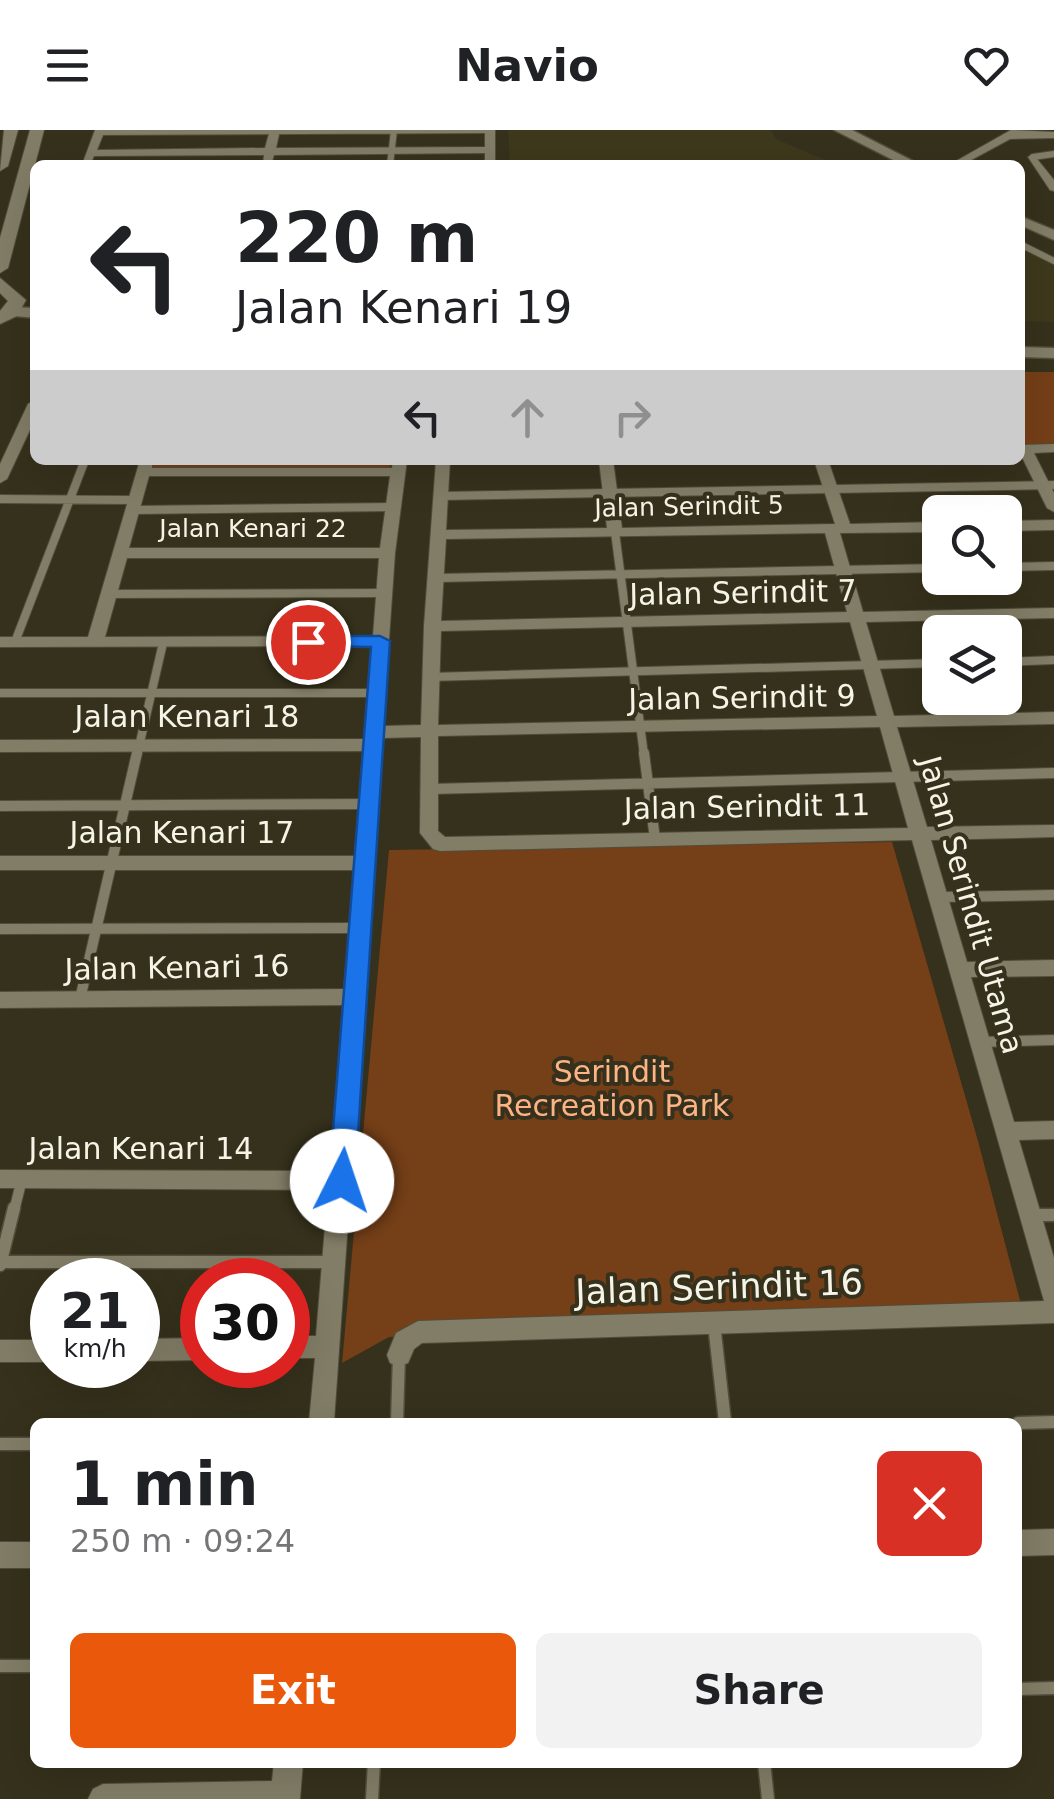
<!DOCTYPE html>
<html lang="en">
<head>
<meta charset="utf-8">
<style>
	:root { --surface:#fff; --page:#f2f2f2; --text:#202124; --muted:#757577; --accent:#ea580c }
	body { margin:0; font-family:"DejaVu Sans",sans-serif; background:var(--page); color:var(--text); height:100vh; display:flex; flex-direction:column; font-size:38px; white-space:nowrap }
	* { box-sizing:border-box; margin:0 }
	p { font-size:32px; color:var(--muted) }
	.icon { flex:none; width:55px; height:55px; fill:none; stroke:currentColor; stroke-width:2; stroke-linecap:round; stroke-linejoin:round }
	.map { position:relative; flex:1; overflow:hidden }
	.panel { position:absolute; left:30px; top:1288px; width:992px; height:350px; display:flex; flex-direction:column; background:var(--surface); border-radius:15px; box-shadow:0 10px 40px #0002 }
	.panel>* { flex:none }
	.guide { position:absolute; left:30px; top:30px; width:995px; height:305px; border-radius:15px; box-shadow:0 10px 40px #0002; background:#fff; color:var(--text); overflow:hidden }
	.controls { position:absolute; left:922px; top:365px; display:grid; gap:20px }
	.controls a { display:grid; place-items:center; width:100px; height:100px; border-radius:15px; background:var(--surface); box-shadow:0 10px 40px #0002; font-size:50px }
	.speed { position:absolute; left:30px; top:1128px; display:flex; gap:20px; font-size:50px; font-weight:700; text-align:center }
	.speed>* { display:grid; place-content:center; width:130px; height:130px; border-radius:50%; background:var(--surface); box-shadow:0 10px 40px #0002; line-height:1 }
	.speed small { font-size:25px; font-weight:400 }
	.speed .limit { border:15px solid #d22; background:#fff; color:#111 }
	.pin { position:absolute; display:grid; place-items:center; width:85px; height:85px; color:#fff; margin:-42px; border:5px solid #fff; border-radius:50%; box-shadow:0 2px 10px #0007 }
	.me { position:absolute; width:110px; margin:-55px; rotate:4deg; stroke-linejoin:round; filter:drop-shadow(0 0 8px #0008) }
	.turn { display:flex; align-items:center; gap:35px; height:210px; padding:0 40px; font-size:45px }
	.turn .icon { width:130px; height:130px; stroke-width:2.5 }
	.turn b { display:block; font-size:70px; line-height:85px }
	.lanes { display:flex; align-items:center; height:95px; padding:0 40px; background:#0003; justify-content:center; gap:50px; direction:ltr }
	.lanes .off { opacity:.35 }
	.round { display:grid; place-items:center; flex:none; width:105px; height:105px; border-radius:15px; background:var(--page) }
	.overview { display:flex; align-items:center; justify-content:space-between; height:170px; padding:0 40px }
	h1 { font-size:60px; font-weight:700; line-height:75px }
	.action { display:flex; gap:20px; margin-top:auto; padding:20px 40px }
	.action a { flex:1; height:115px; border-radius:15px; background:var(--accent); color:#fff; font-size:40px; font-weight:700; line-height:115px; text-align:center }
	.action a+a { background:var(--page); color:var(--text) }
	header { display:flex; justify-content:space-between; align-items:center; height:130px; padding:0 40px; background:var(--surface); font-size:45px; font-weight:700 }
	.map>svg:first-child { display:block }
</style>
</head>
<body>
<header><svg class="icon" aria-label="menu" viewBox="0 0 24 24"><path d="M4 6h16M4 12h16M4 18h16"/></svg>Navio<svg class="icon" aria-label="heart" viewBox="0 0 24 24"><path d="M12 20l-8-8c-3-5 5-10 8-4 3-6 11-1 8 4z"/></svg></header>
<div class="map">
<svg width="1054" height="1669" viewBox="0 0 1054 1669">
	<rect width="100%" height="100%" fill="#35311c"/>
	<path fill="#3e381c" d="M508,0H771L776,9L837,35H510Z
		M1020,114L1054,131V192L1020,191Z"/>
	<path fill="#753f17" d="M1020,242H1054V318L1020,319Z
		M147,330H393L389,338H159L145,335Z
		M892,712L978,1011L1026,1193L389,1207L342,1233L389,720Z"/>
	<g fill="none" stroke-linecap="round" stroke-linejoin="round">
		<g stroke="#514d3b" stroke-width="8">
			<path id="service-far3" d="M99,2L490,0
				M1033,27L1054,24
				M390,35L394,0
				M1020,114L1054,131"/>
		</g>
		<g stroke="#514d3b" stroke-width="10">
			<path id="service-far2" d="M441,366L1054,355
				M0,369L134,370
				M132,380L394,377
				M615,402L644,625
				M1005,437L1054,436
				M437,448L940,438
				M107,464L384,463
				M15,512L85,330
				M1005,532L1054,530
				M430,547L940,533
				M0,563H377
				M137,625L163,513"/>
		</g>
		<g stroke="#514d3b" stroke-width="12">
			<path id="service-far1" d="M644,623L655,709
				M431,659L1054,643
				M0,676L368,674
				M939,767L1054,765
				M0,799L359,798
				M80,869L137,623
				M980,912L1054,910
				M14,1081L22,1049"/>
		</g>
		<g stroke="#514d3b" stroke-width="15">
			<path id="service" d="M1030,1085H1054
				M0,1132H332
				M0,1135L14,1078
				M714,1194L725,1292
				M397,1292L399,1225
				M1018,1293L1054,1292
				M0,1314H35
				M0,1536H35
				M1018,1559L1054,1558
				M764,1632L768,1669
				M372,1669L374,1632"/>
		</g>
		<g stroke="#514d3b" stroke-width="2">
			<path id="minor" d="M95,0H105L97,20L265,18L270,0H280L276,18L485,17V0H495V35H485V23L274,25L271,35H263L264,25L94,26L90,35H82Z
				M1011,0L1054,2V8L1010,9L962,35H949Z
				M1033,24L1054,50V61L1050,60L1028,27Z
				M35,270V289L7,349L0,353V334L28,274Z
				M1054,314V322L1034,323L1054,363V382L1047,378L1020,323V315Z
				M140,330H152V338H392L393,330H407L395,423L383,596L421,595L424,496L436,330H450L446,400L607,398L599,330H613L622,398L835,394L814,330H828L850,394L940,392V402L840,403L863,482L1054,478V488L866,492L894,586L1054,582V594L897,597L927,697L1054,695V707L931,710L967,832L1054,830V846L971,847L1014,992L1054,991V1009L1019,1010L1054,1128V1193L422,1213L414,1219L408,1233L399,1236L390,1233L387,1225L396,1203L418,1191L1044,1171L912,710L440,721L433,719L420,703L421,607L382,608L334,1292H309L315,1228H288V1206H316L328,1060L0,1058V1040L330,1041L343,875L0,878V862L344,859L354,740H0V726H355L363,621L0,622V610L364,609L372,516L0,517V507H88ZM149,346H390L380,418H129ZM825,403L847,482L441,491L446,409ZM127,428H379L373,506L105,507ZM850,492L877,586L438,595L441,501ZM880,597L908,698L445,707L438,701V606Z
				M1054,390V400L1005,401V391Z
				M202,1208V1230L138,1231V1209Z
				M0,1210H52V1232H0Z
				M1054,1399V1425L1018,1426V1400Z
				M0,1412H35V1438H0Z
				M274,1632H303L300,1669H88L93,1659L103,1654L272,1651Z"/>
		</g>
		<g stroke="#514d3b" stroke-width="3">
			<path id="tertiary" d="M834,0H852L921,35H903Z
				M1020,86L1054,100V110L1020,95Z
				M11,177L35,178V188L5,185V179Z
				M1020,217L1054,218V228L1020,227Z"/>
		</g>
		<g stroke="#514d3b" stroke-width="2">
			<path id="secondary" d="M4,0H18L8,36L0,41Z
				M30,0H44L8,138L0,143V108Z
				M0,148L26,170L17,186L0,194V181L8,171L0,163Z"/>
		</g>
		<use href="#service-far3" stroke="#827d66" stroke-width="6"/>
		<use href="#service-far2" stroke="#827d66" stroke-width="8"/>
		<use href="#service-far1" stroke="#827d66" stroke-width="10"/>
		<use href="#service" stroke="#827d66" stroke-width="12"/>
		<use href="#minor" fill="#827d66" fill-rule="evenodd"/>
		<use href="#tertiary" fill="#827d66" fill-rule="evenodd"/>
		<use href="#secondary" fill="#827d66" fill-rule="evenodd"/>
	</g>
	<path fill="#1a73e8" stroke="#114b97" stroke-width="2.5" d="M308,506H380L390,511L355,1051L351,1058L342,1062L333,1058L329,1051L371,517L301,516L299,512Z"/>
	<g text-anchor="middle" stroke-width="8" stroke-linejoin="round" paint-order="stroke">
		<g font-size="25" fill="#f6f3e7" stroke="#35311c">
			<text transform="translate(689 376) rotate(-1)" y="9">Jalan Serindit 5</text>
			<text x="253" y="407">Jalan Kenari 22</text>
		</g>
		<g font-size="30" fill="#f6f3e7" stroke="#35311c">
			<text transform="translate(743 463) rotate(-1)" y="10">Jalan Serindit 7</text>
			<text transform="translate(742 568) rotate(-1)" y="10">Jalan Serindit 9</text>
			<text x="187" y="597">Jalan Kenari 18</text>
			<text transform="translate(747 677) rotate(-1)" y="10">Jalan Serindit 11</text>
			<text x="182" y="713">Jalan Kenari 17</text>
			<text transform="translate(971 775) rotate(74)" y="10">Jalan Serindit Utama</text>
			<text transform="translate(177 838) rotate(-1)" y="10">Jalan Kenari 16</text>
			<text x="141" y="1029">Jalan Kenari 14</text>
		</g>
		<g font-size="30" fill="#fdb383" stroke="#35311c">
			<text x="612" y="952">Serindit<tspan x="612" dy="34">Recreation Park</tspan></text>
		</g>
		<g font-size="35" fill="#f6f3e7" stroke="#35311c">
			<text transform="translate(719 1157) rotate(-2)" y="12">Jalan Serindit 16</text>
		</g>
	</g>
</svg>
<div class="controls">
<a><svg class="icon" aria-label="search" viewBox="0 0 24 24"><circle cx="10" cy="10" r="6"/><path d="M15 15l6 6"/></svg></a>
<a><svg class="icon" aria-label="layers" viewBox="0 0 24 24"><path d="M12 4l9 5-9 5-9-5zM3 14l9 5 9-5"/></svg></a>
</div>
<div class="speed"><div>21<small>km/h</small></div><div class="limit">30</div></div>
<div class="pin" style="left:308px;top:512px;background:#d93025"><svg class="icon" aria-label="arrive" viewBox="0 0 24 24"><path d="M6 21V4h12l-3 4 3 4H6"/></svg></div>
<svg class="me" style="left:342px;top:1051px" viewBox="-20 -20 40 40"><circle r="19" fill="#fff"/><path d="M0-13L10 11 0 6-10 11z" fill="#1a73e8"/></svg>
<div class="guide">
<div class="turn"><svg class="icon" aria-label="left" viewBox="0 0 24 24"><path d="M17 20v-9H6M10 6l-5 5 5 5"/></svg><div><b>220 m</b>Jalan Kenari 19</div></div>
<div class="lanes"><svg class="icon" aria-label="left" viewBox="0 0 24 24"><path d="M17 20v-9H6M10 6l-5 5 5 5"/></svg><svg class="icon off" aria-label="ahead" viewBox="0 0 24 24"><path d="M12 20V5M6 11l6-6 6 6"/></svg><svg class="icon off" aria-label="right" viewBox="0 0 24 24"><path d="M7 20v-9h11M14 6l5 5-5 5"/></svg></div>
</div>
<section class="panel">
<div class="overview"><div><h1>1 min</h1><p>250 m · 09:24</p></div><a class="round" style="background:#d93025;color:#fff"><svg class="icon" aria-label="close" viewBox="0 0 24 24"><path d="M6 6l12 12M18 6L6 18"/></svg></a></div>
<div class="action"><a>Exit</a><a>Share</a></div>
</section>
</div>
</body>
</html>
